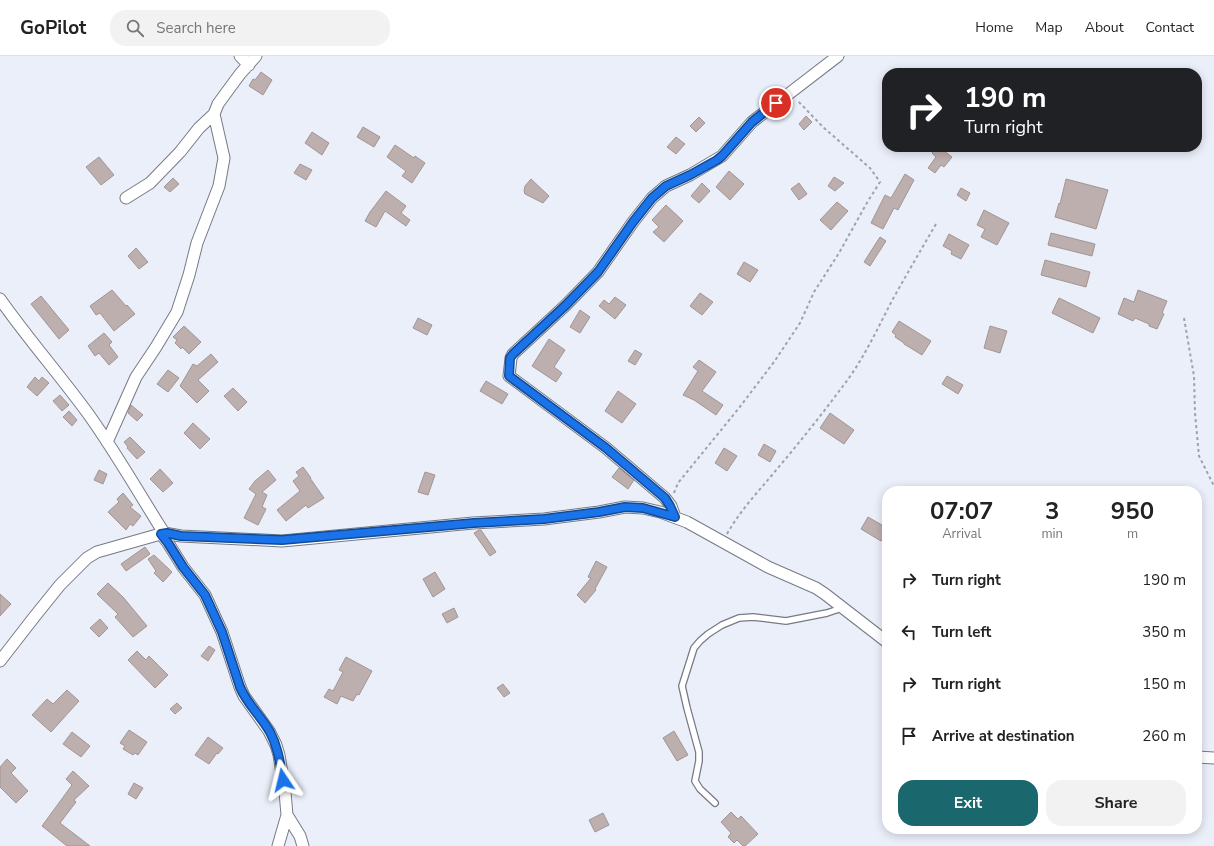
<!DOCTYPE html>
<html lang="en">
<head>
<meta charset="utf-8">
<style>
	:root { --surface:#fff; --page:#f2f2f2; --text:#222; --muted:#767676; --line:#e0e0e0; --accent:#1a676d }
	body { margin:0; font-family:"Nunito Sans",sans-serif; background:var(--page); color:var(--text); height:100vh; display:flex; flex-direction:column; font-size:15px; white-space:nowrap }
	* { box-sizing:border-box; margin:0 }
	p { font-size:13px; color:var(--muted) }
	.icon { flex:none; width:22px; height:22px; fill:none; stroke:currentColor; stroke-width:2; stroke-linecap:round; stroke-linejoin:round }
	.map { position:relative; flex:1; overflow:hidden }
	.sheet { position:absolute; left:882px; top:430px; width:320px; height:348px; display:flex; flex-direction:column; background:var(--surface); border-radius:16px; box-shadow:0 2px 10px #0003 }
	.sheet>* { flex:none }
	.hud { position:absolute; left:882px; top:12px; width:320px; height:84px; border-radius:16px; box-shadow:0 2px 10px #0003; background:#202124; color:#fff; overflow:hidden }
	.pin { position:absolute; display:grid; place-items:center; width:34px; height:34px; color:#fff; margin:-17px; border:2px solid #fff; border-radius:50%; box-shadow:0 1px 4px #0007 }
	.me { position:absolute; width:44px; margin:-22px; rotate:350deg; stroke-linejoin:round; filter:drop-shadow(0 0 3px #0008) }
	.turn { display:flex; align-items:center; gap:14px; height:84px; padding:0 16px; font-size:18px }
	.turn .icon { width:52px; height:52px; stroke-width:2.5 }
	.turn b { display:block; font-size:28px; line-height:34px }
	.eta { display:flex; justify-content:space-evenly; align-items:center; height:68px; text-align:center }
	.eta b { font-size:24px; font-weight:700; line-height:28px }
	.cta { display:flex; gap:8px; margin-top:auto; padding:8px 16px }
	.cta a { flex:1; height:46px; border-radius:16px; background:var(--accent); color:#fff; font-size:16px; font-weight:700; line-height:46px; text-align:center }
	.cta a+a { background:var(--page); color:var(--text) }
	ul { padding:0; list-style:none }
	li { display:flex; align-items:center; gap:12px; height:52px; padding:0 16px }
	li div { flex:1 }
	li b { display:block; font-size:15px }
	li em { font-style:normal }
	header { display:flex; align-items:center; gap:24px; box-sizing:border-box; height:56px; padding:0 20px; background:var(--surface); border-bottom:1px solid var(--line) }
	header strong { font-size:19px }
	nav { display:flex; gap:22px; margin-inline-start:auto; font-size:14px }
	.search { width:280px; height:36px; background:var(--page); display:flex; align-items:center; gap:10px; box-sizing:border-box; padding:0 14px; border-radius:16px; color:var(--muted); font-size:15px }
	.map>svg:first-child { display:block }
</style>
</head>
<body>
<header>
<strong>GoPilot</strong>
<div class="search"><svg class="icon" aria-label="search" viewBox="0 0 24 24"><circle cx="10" cy="10" r="6"/><path d="M15 15l6 6"/></svg>Search here</div>
<nav><a>Home</a><a>Map</a><a>About</a><a>Contact</a></nav>
</header>
<div class="map">
<svg width="1214" height="790" viewBox="0 0 1214 790">
	<rect width="100%" height="100%" fill="#eaeffa"/>
	<path fill="#bdafae" stroke="#a39594" d="M261,16L272,24L263,39L249,30L253,23L255,24Z
		M806,60L812,66L804,74L799,68Z
		M699,61L705,67L696,76L690,70Z
		M363,71L380,81L374,91L357,81Z
		M312,76L329,87L322,99L305,87Z
		M676,81L685,88L676,98L667,91Z
		M395,89L414,102L415,100L425,107L412,127L402,120L406,115L387,101Z
		M937,91H939L952,101L944,111L941,109L935,117L928,112L936,101L932,97Z
		M99,101L114,119L101,129L86,111Z
		M300,108L312,114L306,124L294,117Z
		M729,115L744,128L730,144L716,131Z
		M905,118L914,124L898,154L894,152L883,173L871,167L885,139L891,142Z
		M834,121L844,127L835,135L828,130Z
		M173,122L179,128L170,136L164,131Z
		M531,123L549,140L543,147L525,138L524,135L525,130Z
		M1066,123L1108,134L1096,173L1055,161L1059,147L1060,148Z
		M702,127L710,135L699,147L691,140Z
		M799,127L807,138L799,144L791,133Z
		M961,132L970,137L966,145L957,139Z
		M386,135L406,150L401,157L410,164L406,170L385,155L376,171L365,165L370,156Z
		M837,146L848,155L831,174L820,164Z
		M666,149L683,165L664,186L653,176L659,171L652,164Z
		M984,154L1009,167L997,189L981,181L985,173L977,169Z
		M1051,177L1095,188L1092,200L1048,189Z
		M949,178L969,189L961,203L951,198L952,195L943,190Z
		M880,181L886,185L870,210L864,206Z
		M136,192L148,206L139,213L128,200Z
		M1045,204L1090,216L1086,231L1041,219Z
		M744,206L758,214L750,226L737,218Z
		M112,234L126,250L127,249L135,258L114,275L100,257L96,259L90,250Z
		M1138,234L1167,245L1162,257L1164,258L1157,273L1149,270V268L1135,262L1133,265L1118,258L1124,242L1134,246Z
		M700,237L713,246L702,259L690,250Z
		M41,240L69,274L59,283L31,248Z
		M615,241L626,249L615,263L599,250L604,244L609,248Z
		M1059,242L1100,262L1093,277L1052,257Z
		M580,254L590,261L580,277L570,271Z
		M418,262L432,269L427,279L413,272Z
		M899,265L931,285L922,299L904,288V287L895,281L896,279L892,276Z
		M184,270L201,286L189,298L182,291L181,293L175,287L177,284L173,281Z
		M990,270L1007,275L1000,297L984,292Z
		M104,277L112,286L109,289L118,301L109,309L99,297L95,300L88,290Z
		M549,283L565,294L554,311L562,317L556,326L532,310Z
		M635,294L642,298L635,309L628,305Z
		M211,298L218,306L198,324L209,335L197,347L180,330L193,308L197,310Z
		M699,304L716,316L702,335L723,349L716,359L694,344L683,339L698,315L693,311Z
		M168,314L179,322L168,336L157,328Z
		M947,320L963,329L958,338L942,328Z
		M35,321L39,325L42,321L49,327L37,340L27,331Z
		M486,325L508,338L502,348L480,335Z
		M233,332L247,346L238,355L224,340Z
		M618,335L636,348L622,367L605,355Z
		M60,339L69,349L62,355L53,345Z
		M131,349L143,359L137,365L128,357Z
		M69,355L77,364L72,370L63,361Z
		M830,357L854,374L844,388L820,372Z
		M193,367L210,383L200,393L184,377Z
		M130,381L145,396L137,403L127,392L128,391L124,386Z
		M764,388L776,395L770,406L758,399Z
		M724,392L737,400L727,415L715,407Z
		M303,411L311,422H310L324,442L308,452L306,449L286,465L277,454L300,435L293,425L299,420L296,416Z
		M619,412L634,424L628,433L612,421Z
		M160,413L173,427L163,436L150,423Z
		M99,414L107,418L103,428L94,424Z
		M268,414L276,424L262,436L267,439L262,451L266,453L258,469L244,462L256,438L249,433L255,425Z
		M425,416L435,419L428,439L418,436Z
		M123,437L133,449L130,451L141,460L133,470L130,468L126,474L108,456L119,446L117,443Z
		M868,461L887,472V475L881,485L861,473Z
		M479,474H481L496,496L490,500L474,477Z
		M145,491L150,498L126,515L121,508Z
		M154,499L172,516L163,526L154,517L156,515L148,503Z
		M596,505L607,511L595,533L596,534L585,547L577,539L591,522L588,521Z
		M435,516L445,533L433,541L423,523Z
		M108,527L123,541L147,570L133,581L115,561L118,558L97,538Z
		M0,538L11,548L0,560Z
		M454,552L458,561L447,567L442,558Z
		M100,563L108,572L99,581L90,572Z
		M209,590L215,594L208,605L201,600Z
		M137,595L146,604L149,600L168,619L155,632L128,604Z
		M346,601L372,615L359,639L357,638L353,645L341,640L337,648L324,641L329,633L333,635L343,616L339,614Z
		M503,628L510,637L504,641L497,632Z
		M67,634L79,645L51,676L32,659L47,643L53,648Z
		M177,647L182,652L175,658L170,653Z
		M129,674L147,686L138,699L135,697L133,699L123,693L125,690L120,687Z
		M674,675L688,699L677,705L663,682Z
		M72,676L90,690L81,701L63,688Z
		M208,681L223,692L218,698L217,697L209,708L195,699Z
		M7,703L16,712L11,717L28,735L16,747L0,731V711Z
		M73,715L89,730L74,744L76,746L60,767L90,790H67L42,770L72,729L66,723Z
		M134,727L143,732L136,743L128,738Z
		M731,756L738,763L741,760L758,778L745,790H743L737,784L734,787L728,781L731,777L721,766Z
		M603,757L609,769L595,776L589,764Z"/>
	<g fill="none" stroke-linecap="round" stroke-linejoin="round">
		<g stroke="#767a84" stroke-width="8">
			<path id="service" d="M715,747L700,733L695,725L699,705V696L687,652L682,630L694,592L700,585L708,578L722,569L739,562L753,561L786,565L827,557L842,552"/>
		</g>
		<g stroke="#767a84" stroke-width="13">
			<path id="minor" d="M240,0L249,9
				M126,142L150,127L180,96L199,72L214,58
				M0,243C28,283 60,319 89,359C114,394 136,432 159,469L164,477L181,480L282,485L473,467L544,463L599,456L625,451L643,452L660,456L687,466L768,511L816,532L825,538L887,586
				M107,386L136,321L156,291L177,256L189,219L197,187L219,130L224,102L214,58L218,48L226,37L240,18L256,0
				M675,461L671,450L665,442L606,392L509,320L511,302L513,298L566,249L598,216L633,166L652,142L666,130L690,119L722,100L752,66L838,0
				M161,478L168,487L183,511L205,539L222,576L240,631L244,640L269,675L276,689L279,699L285,736L287,759L278,790
				M0,605L35,560L60,529L87,502L97,496L164,477
				M1197,701L1214,702
				M287,759L300,780L303,790"/>
		</g>
		<path stroke="#9ea2ab" stroke-width="2" stroke-dasharray="3 3" stroke-linecap="butt" d="M1184,262L1194,320L1195,357L1199,400L1214,430
			M674,437L678,427L739,352L774,306L800,267L814,236L839,197L868,145L880,126L870,112L823,71L797,44
			M727,478C741,453 760,434 777,413C800,386 822,358 843,330C864,303 878,271 894,241C908,216 922,192 936,168"/>
		<use href="#service" stroke="#fff" stroke-width="5.5"/>
		<use href="#minor" stroke="#fff" stroke-width="11"/>
	</g>
	<g fill="none" stroke-linecap="round" stroke-linejoin="round">
		<g stroke="#114b97" stroke-width="10">
			<path id="route" d="M283,724C280,707 278,691 270,676C261,660 247,648 240,631L222,576L205,539L183,511L168,487L161,478L167,477L181,480L282,484L474,467L544,463L599,456L625,451L643,452L675,461L670,450L665,442L606,392L509,320L510,302L513,298L566,249L598,216L633,166L652,142L666,130L690,119L717,104L722,100L752,66L776,47"/>
		</g>
		<use href="#route" stroke="#1a73e8" stroke-width="7"/>
	</g>
</svg>
<div class="pin" style="left:776px;top:47px;background:#d93025"><svg class="icon" aria-label="arrive" viewBox="0 0 24 24"><path d="M6 21V4h12l-3 4 3 4H6"/></svg></div>
<svg class="me" style="left:283px;top:724px" viewBox="-20 -20 40 40"><path d="M0-17L14 15 0 8-14 15z" fill="#1a73e8" stroke="#fff" stroke-width="4"/></svg>
<div class="hud">
<div class="turn"><svg class="icon" aria-label="right" viewBox="0 0 24 24"><path d="M7 20v-9h11M14 6l5 5-5 5"/></svg><div><b>190 m</b>Turn right</div></div>
</div>
<section class="sheet">
<div class="eta">
<div><b>07:07</b><p>Arrival</p></div>
<div><b>3</b><p>min</p></div>
<div><b>950</b><p>m</p></div>
</div>
<ul>
<li><svg class="icon" aria-label="right" viewBox="0 0 24 24"><path d="M7 20v-9h11M14 6l5 5-5 5"/></svg><div><b>Turn right</b></div><em>190 m</em></li>
<li><svg class="icon" aria-label="left" viewBox="0 0 24 24"><path d="M17 20v-9H6M10 6l-5 5 5 5"/></svg><div><b>Turn left</b></div><em>350 m</em></li>
<li><svg class="icon" aria-label="right" viewBox="0 0 24 24"><path d="M7 20v-9h11M14 6l5 5-5 5"/></svg><div><b>Turn right</b></div><em>150 m</em></li>
<li><svg class="icon" aria-label="arrive" viewBox="0 0 24 24"><path d="M6 21V4h12l-3 4 3 4H6"/></svg><div><b>Arrive at destination</b></div><em>260 m</em></li>
</ul>
<div class="cta"><a>Exit</a><a>Share</a></div>
</section>
</div>
</body>
</html>
